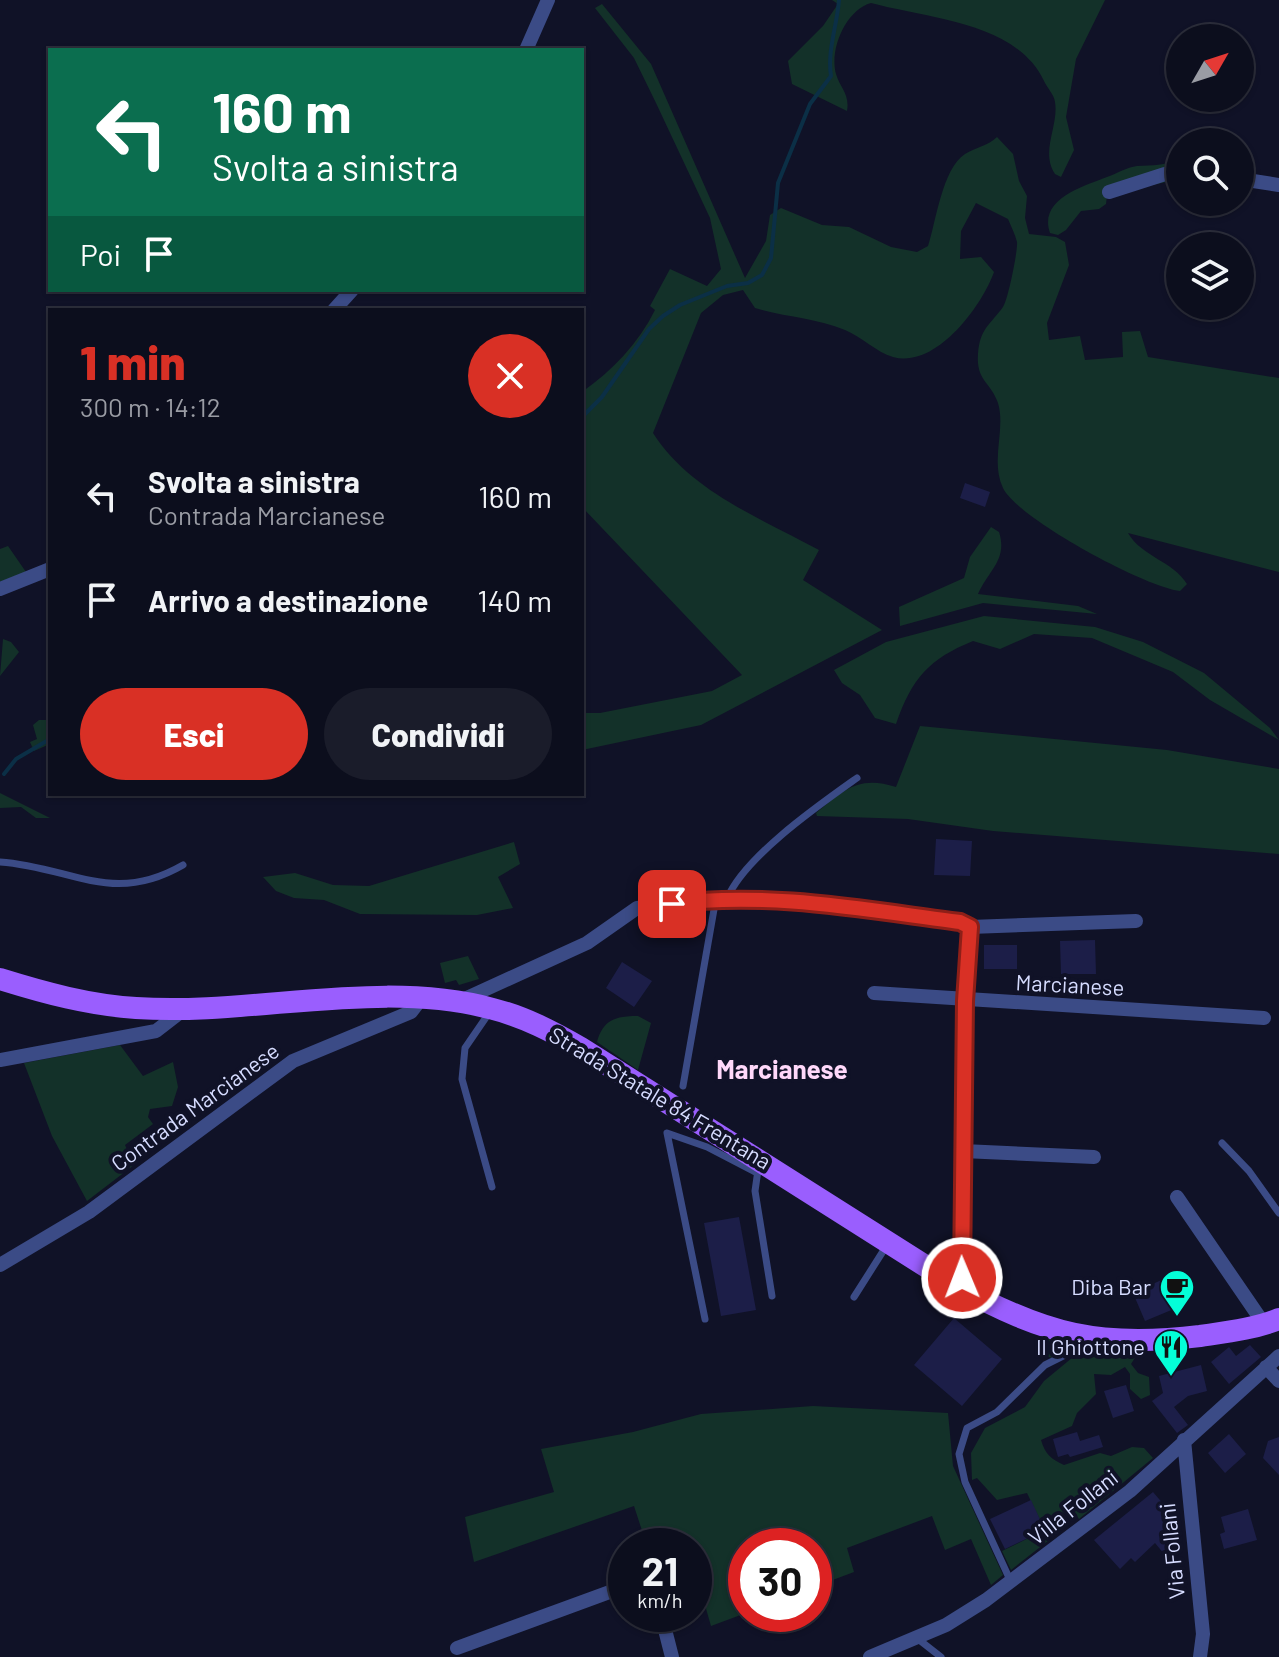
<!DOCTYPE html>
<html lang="it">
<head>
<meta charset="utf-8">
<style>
	:root { --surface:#0c0e1d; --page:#1a1c2a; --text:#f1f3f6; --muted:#9a9ca4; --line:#2c2e3b; --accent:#d93025 }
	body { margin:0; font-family:Barlow,sans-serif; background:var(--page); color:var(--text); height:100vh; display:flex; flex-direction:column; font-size:30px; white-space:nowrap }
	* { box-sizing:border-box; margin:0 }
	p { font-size:26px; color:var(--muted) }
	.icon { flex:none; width:44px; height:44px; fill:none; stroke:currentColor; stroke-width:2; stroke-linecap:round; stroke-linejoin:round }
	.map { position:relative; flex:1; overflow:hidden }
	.panel { position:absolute; left:48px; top:308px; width:536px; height:488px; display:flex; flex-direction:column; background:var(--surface); border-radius:0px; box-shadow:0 2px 6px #0004,0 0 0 2px var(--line) }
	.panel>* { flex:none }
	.guide { position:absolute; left:48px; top:48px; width:536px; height:244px; border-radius:0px; box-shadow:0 2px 6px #0004,0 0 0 2px var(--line); background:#0b6e4f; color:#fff; overflow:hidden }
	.needle { width:52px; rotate:51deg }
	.controls { position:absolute; left:1166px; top:24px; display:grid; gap:16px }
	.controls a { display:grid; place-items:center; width:88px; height:88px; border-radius:50%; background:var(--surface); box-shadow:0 2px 6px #0004,0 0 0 2px var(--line); font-size:40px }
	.speed { position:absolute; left:608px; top:1528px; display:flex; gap:16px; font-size:40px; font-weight:700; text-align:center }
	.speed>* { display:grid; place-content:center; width:104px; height:104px; border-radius:50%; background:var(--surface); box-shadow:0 2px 6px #0004,0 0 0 2px var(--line); line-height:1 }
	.speed small { font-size:20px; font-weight:400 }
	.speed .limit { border:12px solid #d22; background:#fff; color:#111 }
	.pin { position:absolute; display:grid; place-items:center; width:68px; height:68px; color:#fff; margin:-34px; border-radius:16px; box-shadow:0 4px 12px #0006 }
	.me { position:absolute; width:88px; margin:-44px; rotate:359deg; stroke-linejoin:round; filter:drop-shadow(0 0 6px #0008) }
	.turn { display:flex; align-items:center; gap:28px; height:168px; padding:0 32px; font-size:36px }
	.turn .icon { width:104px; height:104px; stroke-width:2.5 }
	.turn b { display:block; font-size:56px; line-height:68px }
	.then { display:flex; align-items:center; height:76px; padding:0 32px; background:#0003; gap:16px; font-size:30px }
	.round { display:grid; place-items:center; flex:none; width:84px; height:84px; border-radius:42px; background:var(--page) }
	.summary { display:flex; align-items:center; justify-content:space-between; height:136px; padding:0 32px }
	h1 { font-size:48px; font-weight:800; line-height:60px; color:var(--accent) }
	.cta { display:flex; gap:16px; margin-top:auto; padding:16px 32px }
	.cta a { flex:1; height:92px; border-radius:48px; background:var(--accent); color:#fff; font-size:32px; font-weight:800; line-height:92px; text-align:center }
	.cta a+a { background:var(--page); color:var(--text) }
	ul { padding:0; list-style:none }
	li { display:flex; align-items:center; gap:24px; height:104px; padding:0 32px }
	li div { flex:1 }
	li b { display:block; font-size:30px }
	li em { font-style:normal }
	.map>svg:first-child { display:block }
</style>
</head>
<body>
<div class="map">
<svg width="1279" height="1657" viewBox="0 0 1279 1657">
	<rect width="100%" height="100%" fill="#101227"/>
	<path fill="#133129" d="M832,0H1105L1076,59L1066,117L1074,150L1061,177L1055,174C1040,151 1059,126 1055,102C1054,94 1047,88 1044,81C1017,22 926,18 871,3C846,10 829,49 836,74C840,88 850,94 847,111L792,84L788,61L823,26L838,4Z
		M602,4L651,64L745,278L766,241L770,215L781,208L822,225L849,227L891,247L917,252L928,246C936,222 942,169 965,154C976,147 988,146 997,137L1013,154L1019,181L1027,196L1025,218L1029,234L1056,237L1065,242L1069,265L1047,323L1049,340L1080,336L1085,360L1123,357L1122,332L1140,331L1148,357L1279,378V572L1128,533C1142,557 1173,561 1187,584L1180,591C1145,587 1018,519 1003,488C990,460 1006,430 998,403C991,382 976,381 978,354C980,328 990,325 1003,307C1008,300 1018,250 1017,242C1015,234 1011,226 1008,219L976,203L961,231L960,259L981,257L994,272C982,306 936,369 893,357C876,352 862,337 845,330C816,318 785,317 755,308L743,290L723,295L701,313L653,433C690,491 760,518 819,550L803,580L882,630L701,725L582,750V713H600L712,691L742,675L582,507V392C613,370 638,344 655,310L650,306L670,269L707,286L721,269L710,218L656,103L634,58L595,8Z
		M1180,159V179L1107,195L1106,204L1099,209L1081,211L1066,230L1058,235L1050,233C1038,199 1084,186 1107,177C1116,174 1127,167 1137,166C1154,165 1163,166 1180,159Z
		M991,527L999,532C1008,560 988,571 978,594L1078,606L1097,614L983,603L900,626L899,607L964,578L970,557Z
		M8,546L26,572L0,582V549Z
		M984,616L1095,627L1143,642L1204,673L1270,728L1279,740L1210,700L1173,672L1092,638L1034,634L1000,649L973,641C929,659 912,678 896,724L875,718L860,695L842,683L834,670L886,642Z
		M3,639L11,642L19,652L0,676Z
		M39,720H50V744L34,751L30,742L37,739L33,725Z
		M920,726L1167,750L1279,769V854L993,831L908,819L817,816L816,813C844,789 860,775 896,787Z
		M0,793L50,818H36L21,807L0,808Z
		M514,842L520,864L498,877L513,908L477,915L360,914L324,900L294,898L276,891L263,877L295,873L333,885L369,886Z
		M468,956L479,979L459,985L456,980L445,983L440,963Z
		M638,1016L651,1023L638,1070L597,1042C603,1020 615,1016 638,1016Z
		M120,1045L143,1076L173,1062L178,1087L172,1106L150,1109L148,1117L153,1124L125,1145L134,1165L87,1201L52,1136L24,1063Z
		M1043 1348a10 10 0 1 1 20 0a10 10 0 1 1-20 0Z
		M1084,1348L1138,1353L1131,1364L1138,1373L1149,1377L1150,1395L1141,1399L1130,1389V1374L1125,1367L1111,1375L1094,1374L1096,1394L1077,1413L1072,1426L1041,1440C1045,1454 1051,1459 1064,1465L1100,1453L1111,1456L1132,1447L1144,1448L1153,1458L1079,1519L1070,1506L1054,1525L1058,1533L1011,1570L1002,1551L1045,1530L1027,1493L997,1500L977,1478L972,1480L971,1453L985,1428L1025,1407L1044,1381Z
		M813,1406L948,1413L953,1466L1003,1575L991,1585L971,1539L945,1550L932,1516L847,1548L854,1572L814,1587V1546H746V1613L711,1626L694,1567V1546H647L634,1506L474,1562L465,1517L554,1492L541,1449L633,1432L701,1414Z"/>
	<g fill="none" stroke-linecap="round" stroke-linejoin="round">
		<path stroke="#0b2f46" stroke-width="4" d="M582,417L602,397L649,329L663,316L680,305L727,286L748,283L762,275L771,258L778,183L810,104L831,76C827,51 837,26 839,0
			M4,774L16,759L50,739"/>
	</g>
	<path fill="#1c1e48" d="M965,483L990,492L985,507L960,498Z
		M936,839L972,841L970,876L934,875Z
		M1095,940L1096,974H1061L1060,941Z
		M984,945H1017V969H984Z
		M622,962L652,981L634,1007L606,988Z
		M739,1217L756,1310L721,1316L704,1223Z
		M1168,1277L1181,1306L1145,1321L1133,1293Z
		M954,1318L1002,1359L962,1406L914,1365Z
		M1250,1345L1261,1357L1229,1384L1211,1362L1229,1347L1236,1356Z
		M1201,1365L1207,1391L1188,1396L1174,1407L1188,1425L1177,1433L1152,1401L1163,1393L1159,1376Z
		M1126,1385L1134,1411L1113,1418L1104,1391Z
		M1077,1432L1080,1441L1099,1435L1103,1447L1070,1457L1068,1454L1058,1457L1053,1439Z
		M1229,1434L1246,1454L1225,1473L1208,1453Z
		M1279,1437V1475L1263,1458L1268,1441Z
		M1153,1492L1171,1513L1166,1517L1178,1532L1171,1538L1182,1551L1170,1561L1155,1543L1135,1562L1131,1558L1120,1569L1094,1540Z
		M1031,1500L1045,1530L1005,1549L990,1519Z
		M1248,1509L1257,1540L1224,1549L1220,1534L1225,1532L1221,1517Z"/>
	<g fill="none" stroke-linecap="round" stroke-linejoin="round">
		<path stroke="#3b4b86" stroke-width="7" d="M0,862C72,867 112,906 183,865
			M727,899C744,857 819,805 857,778
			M489,1013L465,1048L462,1079L492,1187
			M683,1086L716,898
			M1222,1143L1249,1171L1279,1213
			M758,1170L755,1191L772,1296
			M854,1297L887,1245
			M705,1319L667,1133L707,1147L757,1173
			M1011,1582L965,1482L959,1454L967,1428L997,1412L1045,1365L1075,1350L1080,1339
			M918,1639L941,1657"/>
		<path stroke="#3b4b86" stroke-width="14" d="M526,50L548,0
			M1240,179L1279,185
			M1109,192L1165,174L1180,175
			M334,310L352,290
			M0,589L50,569
			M874,993L1264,1018
			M460,1001L587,943L637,908L716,898L834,906L960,922L970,927L1136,921
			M0,1060L156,1031L187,1007
			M963,1151L1094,1157
			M1177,1197L1264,1324
			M0,1265L89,1212L293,1061L411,1012L421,999
			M957,1286L962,1278L965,1001L970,927
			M1266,1367L1279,1381
			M1184,1440L1203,1634L1200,1657
			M661,1614L672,1657
			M457,1648L626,1586
			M870,1657L946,1625L986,1600L1130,1491L1279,1356"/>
		<path stroke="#9a5efe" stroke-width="22" d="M0,979C45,993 89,1005 136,1008C253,1016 378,978 493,1009C525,1017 553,1032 581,1048L957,1286C1045,1335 1100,1348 1200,1336C1227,1332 1254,1329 1279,1319"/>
	</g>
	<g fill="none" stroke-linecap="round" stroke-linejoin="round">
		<g stroke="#8d1f18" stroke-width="20">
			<path id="route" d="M672,904C767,891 866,910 960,922L970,927L965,1001L962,1278"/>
		</g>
		<use href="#route" stroke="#d93025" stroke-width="14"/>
	</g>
	<defs>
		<g id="cafe-pin" transform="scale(1.8)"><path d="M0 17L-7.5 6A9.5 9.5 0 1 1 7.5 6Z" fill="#04fed8" stroke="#101227"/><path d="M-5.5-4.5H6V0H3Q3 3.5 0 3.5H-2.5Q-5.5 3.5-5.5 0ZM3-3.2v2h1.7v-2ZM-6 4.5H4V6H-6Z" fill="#111"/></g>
		<g id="restaurant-pin" transform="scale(1.8)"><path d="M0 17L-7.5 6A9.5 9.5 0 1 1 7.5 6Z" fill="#04fed8" stroke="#101227"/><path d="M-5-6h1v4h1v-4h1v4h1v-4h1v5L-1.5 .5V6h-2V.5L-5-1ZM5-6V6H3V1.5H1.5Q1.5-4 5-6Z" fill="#111"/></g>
	</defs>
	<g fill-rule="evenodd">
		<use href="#cafe-pin" x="1177" y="1287"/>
		<use href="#restaurant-pin" x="1171" y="1347"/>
	</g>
	<g text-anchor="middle" stroke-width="8" stroke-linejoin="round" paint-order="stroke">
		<g font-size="22" fill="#d6dcff" stroke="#101227">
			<text transform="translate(1070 985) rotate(3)" y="8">Marcianese</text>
			<text transform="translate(660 1098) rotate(31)" y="8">Strada Statale 84 Frentana</text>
			<text transform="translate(195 1107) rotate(-36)" y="8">Contrada Marcianese</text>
			<text transform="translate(1073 1507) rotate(-38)" y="8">Villa Follani</text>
			<text transform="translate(1172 1551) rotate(-96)" y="8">Via Follani</text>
		</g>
		<g font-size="22" fill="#d6dcff" stroke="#101227" text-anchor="end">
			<text x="1151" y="1295">Diba Bar</text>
			<text x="1145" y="1355">Il Ghiottone</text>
		</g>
		<g font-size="26" font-weight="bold" fill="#ffd8fa" stroke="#101227">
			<text x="782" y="1079">Marcianese</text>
		</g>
	</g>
</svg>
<div class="controls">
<a><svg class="needle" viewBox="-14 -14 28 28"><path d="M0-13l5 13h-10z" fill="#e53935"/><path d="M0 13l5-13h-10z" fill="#9a9ca4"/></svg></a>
<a><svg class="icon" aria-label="search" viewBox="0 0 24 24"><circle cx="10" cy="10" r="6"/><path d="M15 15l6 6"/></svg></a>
<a><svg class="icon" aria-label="layers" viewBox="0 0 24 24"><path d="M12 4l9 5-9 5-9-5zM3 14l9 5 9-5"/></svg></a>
</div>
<div class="speed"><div>21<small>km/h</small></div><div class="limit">30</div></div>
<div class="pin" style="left:672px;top:904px;background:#d93025"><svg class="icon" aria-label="arrive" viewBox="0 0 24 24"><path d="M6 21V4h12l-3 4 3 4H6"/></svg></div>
<svg class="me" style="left:962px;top:1278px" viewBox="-20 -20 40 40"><circle r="17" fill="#d93025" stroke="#fff" stroke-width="3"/><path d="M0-11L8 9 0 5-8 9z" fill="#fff"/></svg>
<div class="guide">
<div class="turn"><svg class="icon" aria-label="left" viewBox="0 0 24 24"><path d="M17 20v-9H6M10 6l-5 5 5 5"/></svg><div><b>160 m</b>Svolta a sinistra</div></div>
<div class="then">Poi<svg class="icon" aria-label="arrive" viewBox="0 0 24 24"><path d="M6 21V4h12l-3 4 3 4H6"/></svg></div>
</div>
<section class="panel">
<div class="summary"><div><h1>1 min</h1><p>300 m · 14:12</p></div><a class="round" style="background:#d93025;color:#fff"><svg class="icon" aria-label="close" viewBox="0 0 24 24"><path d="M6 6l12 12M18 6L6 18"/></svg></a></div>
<ul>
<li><svg class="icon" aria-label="left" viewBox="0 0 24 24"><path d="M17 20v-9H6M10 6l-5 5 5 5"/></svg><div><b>Svolta a sinistra</b><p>Contrada Marcianese</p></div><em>160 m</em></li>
<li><svg class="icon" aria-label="arrive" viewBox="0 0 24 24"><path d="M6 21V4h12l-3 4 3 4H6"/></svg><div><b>Arrivo a destinazione</b></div><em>140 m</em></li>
</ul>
<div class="cta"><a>Esci</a><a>Condividi</a></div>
</section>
</div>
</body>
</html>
